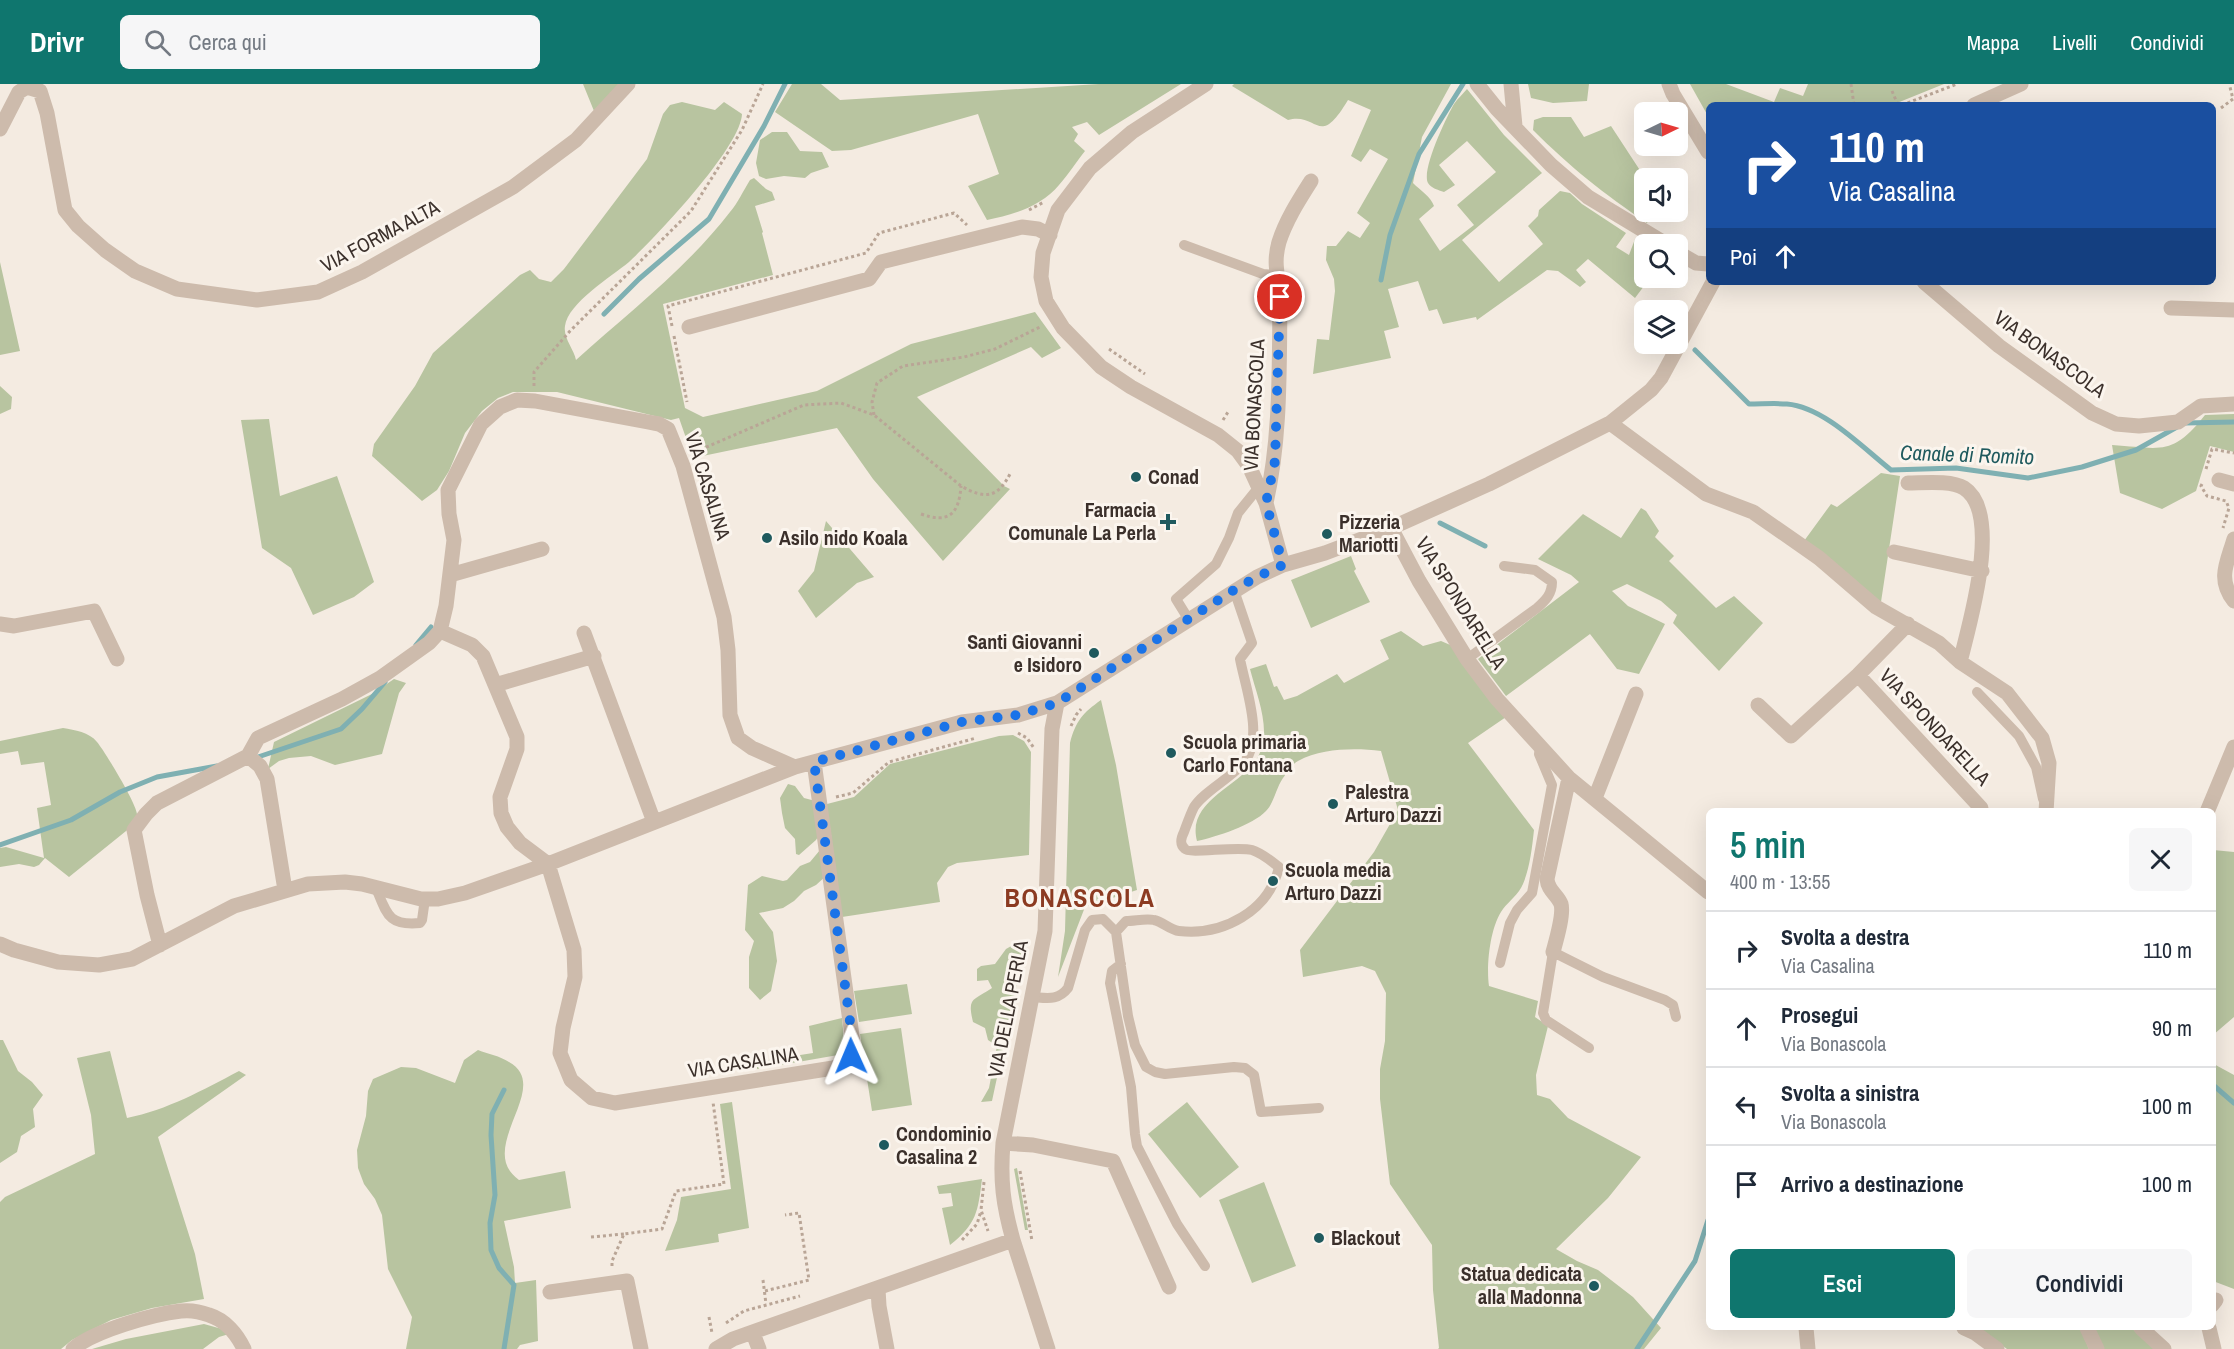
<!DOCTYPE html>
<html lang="it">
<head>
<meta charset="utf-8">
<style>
	:root { --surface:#fff; --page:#f6f6f7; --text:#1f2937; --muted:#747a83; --line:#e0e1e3; --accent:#0f766e }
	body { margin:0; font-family:"Archivo Narrow",sans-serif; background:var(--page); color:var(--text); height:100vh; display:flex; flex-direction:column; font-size:22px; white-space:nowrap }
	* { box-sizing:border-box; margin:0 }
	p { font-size:20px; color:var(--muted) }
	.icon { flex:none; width:33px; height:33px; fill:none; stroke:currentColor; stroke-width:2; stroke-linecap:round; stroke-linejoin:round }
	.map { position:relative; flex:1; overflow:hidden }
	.side { position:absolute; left:1706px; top:724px; width:510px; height:522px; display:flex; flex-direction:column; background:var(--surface); border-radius:9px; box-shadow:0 6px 24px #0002 }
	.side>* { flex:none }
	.top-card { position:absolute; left:1706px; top:18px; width:510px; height:183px; border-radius:9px; box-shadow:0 6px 24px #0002; background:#1a4fa0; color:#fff; overflow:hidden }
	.needle { width:39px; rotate:85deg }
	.fabs { position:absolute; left:1634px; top:18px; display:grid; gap:12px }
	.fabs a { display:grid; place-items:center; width:54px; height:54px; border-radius:9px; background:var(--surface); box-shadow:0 6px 24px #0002; font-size:30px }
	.pin { position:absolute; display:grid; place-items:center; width:51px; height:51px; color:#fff; margin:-26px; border:3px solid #fff; border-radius:50%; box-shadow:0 2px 6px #0007 }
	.me { position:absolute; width:66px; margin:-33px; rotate:359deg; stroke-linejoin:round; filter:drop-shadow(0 0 4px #0008) }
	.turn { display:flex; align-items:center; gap:21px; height:126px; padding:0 24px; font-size:27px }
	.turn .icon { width:78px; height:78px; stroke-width:2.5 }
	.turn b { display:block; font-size:42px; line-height:51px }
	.then { display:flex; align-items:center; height:57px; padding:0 24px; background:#0003; gap:12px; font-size:22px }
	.round { display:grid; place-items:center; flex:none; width:63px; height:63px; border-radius:9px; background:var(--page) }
	.head { display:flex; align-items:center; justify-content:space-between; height:102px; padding:0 24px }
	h1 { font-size:36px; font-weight:600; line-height:45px; color:var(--accent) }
	.cta { display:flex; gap:12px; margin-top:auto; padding:12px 24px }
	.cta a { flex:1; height:69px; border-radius:9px; background:var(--accent); color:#fff; font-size:24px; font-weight:600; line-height:69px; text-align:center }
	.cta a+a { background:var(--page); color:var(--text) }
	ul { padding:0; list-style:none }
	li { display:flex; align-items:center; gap:18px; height:78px; padding:0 24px; border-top:2px solid var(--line) }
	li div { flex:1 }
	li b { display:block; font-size:22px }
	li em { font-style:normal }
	header { display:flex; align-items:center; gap:36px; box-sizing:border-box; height:84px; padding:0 30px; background:var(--accent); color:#fff }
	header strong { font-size:28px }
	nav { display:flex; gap:33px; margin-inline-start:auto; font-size:21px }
	.search { width:420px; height:54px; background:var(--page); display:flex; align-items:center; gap:15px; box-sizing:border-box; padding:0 21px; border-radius:9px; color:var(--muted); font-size:22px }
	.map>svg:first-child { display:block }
</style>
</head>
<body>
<header>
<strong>Drivr</strong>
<div class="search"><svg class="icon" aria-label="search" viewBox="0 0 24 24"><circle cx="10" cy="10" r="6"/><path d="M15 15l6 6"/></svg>Cerca qui</div>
<nav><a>Mappa</a><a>Livelli</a><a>Condividi</a></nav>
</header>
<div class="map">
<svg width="2234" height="1265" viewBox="0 0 2234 1265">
	<rect width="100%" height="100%" fill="#f4ebe1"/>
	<path fill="#b8c4a0" d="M583,0H620L594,27Z
		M792,0H821L840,16L1099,0H1181L1099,51L1087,38L1072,43L1078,50L1074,57L1085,67C1076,78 1069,90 1059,101C1042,122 1013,131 987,136L968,102L999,90L978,30L851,66L832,67L775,28Z
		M1234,0H1451L1422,53L1413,99C1420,106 1431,113 1434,122L1419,135L1440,167L1474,141L1457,121L1496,88L1467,57L1439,81L1455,101L1444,108C1438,106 1431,104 1428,99C1421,86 1447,32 1454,20C1458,14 1463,10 1467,5L1504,51L1542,89L1462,156L1499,198L1543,160L1528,142L1538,132L1539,126L1560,107L1570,109L1582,120L1626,149L1616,163L1629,171L1635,155L1644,160V194H1650L1635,214L1588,175L1576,186L1586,198L1580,203L1558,187L1547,186L1477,236L1476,233L1443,240L1437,225L1429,227L1418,197L1388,205L1399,243L1384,247L1391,274L1313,290L1317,255L1329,256L1335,207L1334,195L1326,176L1327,162H1336L1348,147L1360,154L1370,139L1357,129L1388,75L1370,65L1361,78L1351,72L1371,26L1348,16C1318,66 1319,28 1288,36L1232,2Z
		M1528,0H1589L1587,17L1553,19L1531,14Z
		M1690,0H1726L1774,18L1780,4L1803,12L1808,0H1944L1892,21H1708V32Z
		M682,18L715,26L724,18L742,30C741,63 655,154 629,178C611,193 568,219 565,242C563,254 574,265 576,276C628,229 686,185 730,128C738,119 743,107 750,96L754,94L766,105L772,108L775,116L755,122L763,148L762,149L773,191L663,220L685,324L703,333L817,307L911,260L1035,228L1061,264L1042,274L1031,263L917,313L1004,402L1010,405L943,477L873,395L837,344L693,374L679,334L671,336L557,308H513L498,314L482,327L465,349L449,387L437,406L422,417L372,372L374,360L415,302L433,269L520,191L530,186L539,195L551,198L564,185L647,75L663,30L670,21Z
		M1543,33H1571L1584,53L1611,42L1645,94L1644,128H1652L1647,139C1603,109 1571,84 1533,46L1534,36Z
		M772,48H787L800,67L822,68L829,83L811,89L805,94L784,92L766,95L759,92L756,79L760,56Z
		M0,178L20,267L0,271Z
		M0,302L12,313L11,325L0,330Z
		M2234,330V368L2210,362L2196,407L2162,425L2120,409L2112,361C2161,364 2172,373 2205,331Z
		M269,335L280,412L337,392L374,498L354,513L313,531L291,484L262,464L241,336Z
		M1881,389L1900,392L1881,518L1804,457L1831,420L1837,423Z
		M1641,424L1646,427L1659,447L1655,453L1674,472L1669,477L1716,524L1734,512L1763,539L1719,587L1673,539L1677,531L1661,517L1627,500L1612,507L1628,522L1665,540L1639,590L1617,585L1590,550L1506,612L1478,575L1579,498L1571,491L1538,475L1583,430L1621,454Z
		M826,437L874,493L857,499L816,534L798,507L814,487Z
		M1351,472L1356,485L1354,487L1370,518L1311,544L1291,496Z
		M1401,547L1423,562L1441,557L1455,563L1506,633L1468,659L1534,746C1532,764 1530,783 1523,800C1519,810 1509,817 1503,825C1490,842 1486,882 1489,902L1538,917L1535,933L1548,942L1536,991L1537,1011L1550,1015L1568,1034L1641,1073L1608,1114L1556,1165L1577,1177L1598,1186L1633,1213L1661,1244L1644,1265H1438L1439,1264L1433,1206L1432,1161L1390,1100L1380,1015V985L1385,957L1386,909L1375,887L1362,882L1303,893L1300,866L1374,768L1398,726L1381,667C1355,664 1323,664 1298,677C1292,680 1287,689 1283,694C1276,704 1274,719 1266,727C1253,741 1216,753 1197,757C1185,712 1252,701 1262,663C1269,639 1256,609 1250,585L1266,580L1274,603L1277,602L1284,616L1297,612L1337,590L1344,599L1389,575L1380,556Z
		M394,595L406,599L399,609L382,670L335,681L311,672L289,674L279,677L268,685L274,658L372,610Z
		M1101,616L1116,681L1137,806L1085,823L1058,893L1065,847L1070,659C1076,636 1083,629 1101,616Z
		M63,644C75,646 89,648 97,658C104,666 138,722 137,731C137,735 134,739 131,743L69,793L45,774L39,781L34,783L19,780L0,783V764L6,763L44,774L37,724L51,721L44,678L21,681L18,667L0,670V657Z
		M1013,651L1024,657L1031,668L1029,771L957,779L948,783L937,799L940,818L842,833L827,791L816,801L804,807L794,817L783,824L759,829L773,848L777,877L771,907L760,916L749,904V873L754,857L745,846L748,801L762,792L783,797L787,796L800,782L810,778L820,766L832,758L829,736L816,756L799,771L796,770L795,755L785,744L782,729L780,714L788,700L795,702L804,714L827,720L854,713L890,680L999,652Z
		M2213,766L2234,768V933L2213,951Z
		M1013,861L1025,863L992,1017L981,1018L989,1004L997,962L988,956L985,944L973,938C967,913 973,917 992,904L988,896L977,897V885L981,882L995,880L1006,865Z
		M907,900L912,930L859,938L854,907Z
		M842,934C843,947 846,960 838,971L757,985L756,978L813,969L809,942Z
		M901,944L912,1021L872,1027L860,950Z
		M0,956H3L18,987L32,998L43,1011L33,1025L35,1043L21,1052L17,1068L0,1079Z
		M478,966C488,970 500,972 509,978C554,1003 474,1064 519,1096L565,1087L571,1124L504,1137L514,1183L515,1199L536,1196L538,1257L520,1261L517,1265H406L412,1233L388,1185L382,1131L375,1115L364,1100L358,1084L357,1066L366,1032L368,1007L373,995L401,983L416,984L455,999L464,976Z
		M110,967L127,1034C167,1026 203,1006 239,987L246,991L158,1053L195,1170L204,1215L152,1224L111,1236L72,1256L61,1265H0V1118L5,1113L95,1070L91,1031L77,974Z
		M2212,979L2234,991V1205L2213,1197Z
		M732,1018L749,1144L718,1150L719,1158L665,1167L677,1136L681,1113L731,1105L720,1020Z
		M1187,1018L1239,1083L1200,1114L1148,1050Z
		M1017,1084L1028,1146H1025L1014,1085Z
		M982,1095C978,1127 977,1140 950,1161L942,1124L953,1122L951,1109L939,1110L937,1102Z
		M1264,1098L1296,1182L1252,1199L1219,1116Z
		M204,1240L222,1245L229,1250L219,1253L203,1265H92L126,1255Z
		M1978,1244H2080L2089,1265H2007Z
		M2094,1244H2131L2158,1265H2104Z"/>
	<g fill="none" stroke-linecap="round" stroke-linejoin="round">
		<path stroke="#7fb0b2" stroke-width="5" d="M1381,196L1390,151L1419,70L1463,0
			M604,230L639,195L709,135L764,42L785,0
			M1695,266L1749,320C1762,320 1775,319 1787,320C1824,323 1863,364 1891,386L1956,384L2028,394L2082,383L2136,366L2177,343
			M2185,339L2234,338
			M1440,439L1485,462
			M416,561L431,543
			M255,674L341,645L362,625L385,598
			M0,761L71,736L120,708L157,693L217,682
			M2212,1000L2234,1019
			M504,1006L492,1030L491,1051L495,1111L490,1139L491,1166L499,1184L514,1201L504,1265
			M1637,1265L1695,1177L1708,1136"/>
		<path stroke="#b9a596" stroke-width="3" stroke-dasharray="3 3" stroke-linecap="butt" d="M1851,0L1854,21
			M1892,7L1898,21
			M1902,21L1957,0
			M2221,24L2233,15L2230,3
			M1029,126L1044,118
			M672,242L668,222L866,169L879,149L954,129L967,141
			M674,252L687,318
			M1109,265L1145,290
			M534,302V288L570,247L691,127L742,46L763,0
			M874,331L872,318L877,299L903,282L964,273L995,265L1042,242
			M1223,336L1228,328
			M695,368L804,321L841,319L874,331L961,402C986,416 998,414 1011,388
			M2206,385L2212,365L2234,369
			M2202,400L2201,402L2207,412L2226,417L2229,424L2223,444
			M921,430C949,440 959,430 961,402
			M1071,642L1076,631L1081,625
			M1018,649L1027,654L1034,664
			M836,713L853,709L889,678L976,654
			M1020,1087L1032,1157
			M984,1098L981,1126L988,1147
			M591,1153L624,1150
			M962,1156L977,1140L981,1127
			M612,1182V1177L624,1150L662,1145L676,1107L724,1100L713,1018
			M763,1196L766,1220
			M765,1207L809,1196L799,1129L785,1131
			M709,1233L712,1249
			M726,1239L744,1227L800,1212"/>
		<path stroke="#cdbbac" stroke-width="10" d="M1184,161L1263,190L1276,191
			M1189,536L1176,515L1216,480L1229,454L1238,429L1259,403
			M1467,575L1537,524C1546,516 1552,510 1552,498L1535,486L1504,482
			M1977,608L2019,652L2036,683L2043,715
			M376,804C387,830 388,842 420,839L422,836L425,815
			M1116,848L1126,837C1135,837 1146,834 1154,836C1163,838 1170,846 1179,847C1223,852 1269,827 1279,783C1271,777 1262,769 1252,766C1237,762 1189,770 1185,765C1179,760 1181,754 1184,748C1187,740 1190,731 1194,723C1204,707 1233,693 1245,677C1264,653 1245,602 1240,575L1252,559L1234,506
			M1500,879L1510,839L1517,826L1532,809L1552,701L1539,670L1540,662
			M1121,880L1112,887L1110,899L1131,1003L1135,1050L1137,1062L1177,1140L1205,1182
			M1033,913C1047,914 1058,917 1068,904L1085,846L1092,836L1103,835L1116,848L1128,932L1135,961L1146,983L1155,988L1165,990L1234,983L1245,984L1254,991L1261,1028L1319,1024
			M1589,964L1546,936L1543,929L1553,868L1603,893L1665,916L1673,921L1676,933"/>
		<path stroke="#cdbbac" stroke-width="15" d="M1206,0L1132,48L1090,84L1058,126L1043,169L1041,193L1046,217L1063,244L1101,283L1131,303L1218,351L1238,367L1249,382L1266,419L1283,481
			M1477,0L1497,25L1551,81L1588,113L1666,160
			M1511,0L1515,42
			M1669,0L1673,10L1708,68
			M1974,21L2021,0
			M0,45L19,8L27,3L40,7L47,29L65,126L78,142L105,166L135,187L177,205L257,216L318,208L362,188L513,103L576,56L628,0
			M1677,168L1696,179L1708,180
			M1924,198L1999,262L2092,329L2116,340L2139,342L2178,338L2201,322L2234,320
			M2171,224L2234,226
			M689,243L869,195L881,178L1022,143L1038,145L1050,151
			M1610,339L1706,410L1753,428L1819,474L1876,523L1939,559L1960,578L2007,609L2042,654L2049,679L2046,728
			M2219,396L2234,400
			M1908,399C1923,399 1951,396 1964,404C2003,429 1969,541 1960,578
			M1266,419C1281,353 1279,284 1280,217C1280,194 1272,183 1279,158C1286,136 1299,116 1311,97
			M1391,444L1419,497L1467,575L1497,615L1569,694L1708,808
			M2234,455C2227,479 2217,495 2234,517
			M1894,468L1982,487
			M450,491L542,465
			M0,540L14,542L94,527L117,575
			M440,547L472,561L483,572L517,653V665L500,713L501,729L507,743L520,759L548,780L574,866L575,893L563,944L560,969L571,996L592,1014L615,1019L833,984C847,980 851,974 853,959L814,678
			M584,549L654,738
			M1858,591L1981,724L1976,728
			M495,601L594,572
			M1758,621L1791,652L1858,591L1908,540
			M248,672L260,682L267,695L285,806
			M1595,714L1636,610
			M2207,728L2234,663
			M0,860L14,866L58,878L99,881L132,875L234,822L308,800L345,798L362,800L421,815H438L465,809L548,780L795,683L962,638L1018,631L1057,619L1257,493L1283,481L1325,469L1391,444L1489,400L1610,339L1651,306L1661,294L1713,198
			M160,861L147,811L134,746L146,730L157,719L248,672L258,654L342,615L380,594L429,559L440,547L446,522L454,456L449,430L448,406L481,340L500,323L517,316L535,317L648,338L659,340L668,345L683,382L724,533L728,566L730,631L738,654L752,664L795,683
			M1553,868C1556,857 1564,830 1561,820C1557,810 1548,807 1547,795L1569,694
			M1003,1059L1033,1061L1113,1077L1169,1203
			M1013,1156L1048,1265
			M878,1205L879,1222L887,1265
			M550,1208L627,1197L641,1265
			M2212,1221L2216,1216
			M1806,1244L1808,1265
			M1964,1244L1975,1249L1997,1265
			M2087,1244L2097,1265
			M2141,1244L2164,1265
			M2209,1244L2214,1265
			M753,1249L759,1265
			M73,1265C93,1247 154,1230 181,1227C189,1226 201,1228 209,1231C225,1236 237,1250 244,1265
			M716,1265L733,1255L1013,1156C1003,1120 1000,1097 1003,1059L1045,847L1052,645L1057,619"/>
	</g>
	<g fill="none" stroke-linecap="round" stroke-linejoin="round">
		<path stroke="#1a73e8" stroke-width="10" stroke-dasharray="0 18" d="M851,972L853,959L814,678L962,638L1018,631L1057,619L1234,506L1257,493L1283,481L1266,419L1275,377L1280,213"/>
	</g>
	<g fill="#1f5a5e" stroke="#fbf5ee" stroke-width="2">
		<circle cx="1136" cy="393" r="6"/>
		<path d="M1165 429h6v6h6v6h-6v6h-6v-6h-6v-6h6z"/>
		<circle cx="1327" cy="450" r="6"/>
		<circle cx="767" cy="454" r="6"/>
		<circle cx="1094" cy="569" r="6"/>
		<circle cx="1171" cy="669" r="6"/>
		<circle cx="1333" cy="720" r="6"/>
		<circle cx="1273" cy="797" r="6"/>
		<circle cx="884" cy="1061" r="6"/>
		<circle cx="1319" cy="1154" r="6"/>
		<circle cx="1594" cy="1202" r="6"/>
	</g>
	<g text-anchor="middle" stroke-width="6" stroke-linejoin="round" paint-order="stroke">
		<g font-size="20" fill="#3b302b" stroke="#fbf5ee">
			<text transform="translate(380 152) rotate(-28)" y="7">VIA FORMA ALTA</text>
			<text transform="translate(2050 270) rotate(36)" y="7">VIA BONASCOLA</text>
			<text transform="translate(1254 321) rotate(-87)" y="7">VIA BONASCOLA</text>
			<text transform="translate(708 402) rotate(73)" y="7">VIA CASALINA</text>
			<text transform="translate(1461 519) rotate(58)" y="7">VIA SPONDARELLA</text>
			<text transform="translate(1935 643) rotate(47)" y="7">VIA SPONDARELLA</text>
			<text transform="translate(1008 925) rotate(-79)" y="7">VIA DELLA PERLA</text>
			<text transform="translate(743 978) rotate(-9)" y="7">VIA CASALINA</text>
		</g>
		<g font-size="20" font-weight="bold" fill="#3b302b" stroke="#fbf5ee" text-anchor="start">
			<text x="1148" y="400">Conad</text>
			<text x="1156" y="433" text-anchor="end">Farmacia<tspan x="1156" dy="23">Comunale La Perla</tspan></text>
			<text x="1339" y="445">Pizzeria<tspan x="1339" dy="23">Mariotti</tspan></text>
			<text x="779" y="461">Asilo nido Koala</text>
			<text x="1082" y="565" text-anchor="end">Santi Giovanni<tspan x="1082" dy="23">e Isidoro</tspan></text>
			<text x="1183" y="665">Scuola primaria<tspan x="1183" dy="23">Carlo Fontana</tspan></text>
			<text x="1345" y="715">Palestra<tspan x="1345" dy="23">Arturo Dazzi</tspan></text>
			<text x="1285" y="793">Scuola media<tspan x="1285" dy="23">Arturo Dazzi</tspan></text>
			<text x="896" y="1057">Condominio<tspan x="896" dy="23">Casalina 2</tspan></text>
			<text x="1331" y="1161">Blackout</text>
			<text x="1582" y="1197" text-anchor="end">Statua dedicata<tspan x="1582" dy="23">alla Madonna</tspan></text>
		</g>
		<g font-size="21" font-style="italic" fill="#1f5a5e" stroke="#fbf5ee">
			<text transform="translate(1967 371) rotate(2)" y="7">Canale di Romito</text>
		</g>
		<g font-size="26" font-weight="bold" letter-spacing="1.5" fill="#8c3b22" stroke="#fbf5ee">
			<text x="1080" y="823">BONASCOLA</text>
		</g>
	</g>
</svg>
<div class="fabs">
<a><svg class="needle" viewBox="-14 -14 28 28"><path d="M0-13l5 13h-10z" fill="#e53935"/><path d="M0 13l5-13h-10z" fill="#747a83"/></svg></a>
<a><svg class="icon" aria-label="sound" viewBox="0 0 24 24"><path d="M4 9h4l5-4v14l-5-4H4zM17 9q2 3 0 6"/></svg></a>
<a><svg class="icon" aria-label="search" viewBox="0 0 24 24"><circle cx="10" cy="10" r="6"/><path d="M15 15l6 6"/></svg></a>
<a><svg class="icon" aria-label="layers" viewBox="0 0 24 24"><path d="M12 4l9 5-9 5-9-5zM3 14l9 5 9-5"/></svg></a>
</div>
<div class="pin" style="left:1280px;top:213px;background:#d93025"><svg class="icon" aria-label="arrive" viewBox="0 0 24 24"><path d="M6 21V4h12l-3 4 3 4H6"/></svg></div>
<svg class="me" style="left:851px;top:972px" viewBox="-20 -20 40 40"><path d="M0-17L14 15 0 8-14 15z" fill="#1a73e8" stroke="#fff" stroke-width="4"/></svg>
<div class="top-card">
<div class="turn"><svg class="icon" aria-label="right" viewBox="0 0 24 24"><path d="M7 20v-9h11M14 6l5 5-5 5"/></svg><div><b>110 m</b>Via Casalina</div></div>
<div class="then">Poi<svg class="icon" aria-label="ahead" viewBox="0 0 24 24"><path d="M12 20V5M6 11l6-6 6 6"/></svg></div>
</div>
<section class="side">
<div class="head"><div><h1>5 min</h1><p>400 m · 13:55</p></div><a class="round"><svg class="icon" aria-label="close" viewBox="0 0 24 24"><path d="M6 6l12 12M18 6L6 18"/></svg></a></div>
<ul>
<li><svg class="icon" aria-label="right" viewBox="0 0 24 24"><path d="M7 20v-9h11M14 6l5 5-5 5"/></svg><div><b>Svolta a destra</b><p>Via Casalina</p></div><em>110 m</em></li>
<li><svg class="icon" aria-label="ahead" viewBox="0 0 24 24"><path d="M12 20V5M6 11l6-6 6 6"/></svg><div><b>Prosegui</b><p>Via Bonascola</p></div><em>90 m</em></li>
<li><svg class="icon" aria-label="left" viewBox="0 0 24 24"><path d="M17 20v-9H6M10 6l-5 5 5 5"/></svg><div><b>Svolta a sinistra</b><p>Via Bonascola</p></div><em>100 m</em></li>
<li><svg class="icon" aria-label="arrive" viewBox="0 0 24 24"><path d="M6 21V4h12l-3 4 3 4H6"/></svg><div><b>Arrivo a destinazione</b></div><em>100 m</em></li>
</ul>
<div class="cta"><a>Esci</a><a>Condividi</a></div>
</section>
</div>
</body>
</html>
